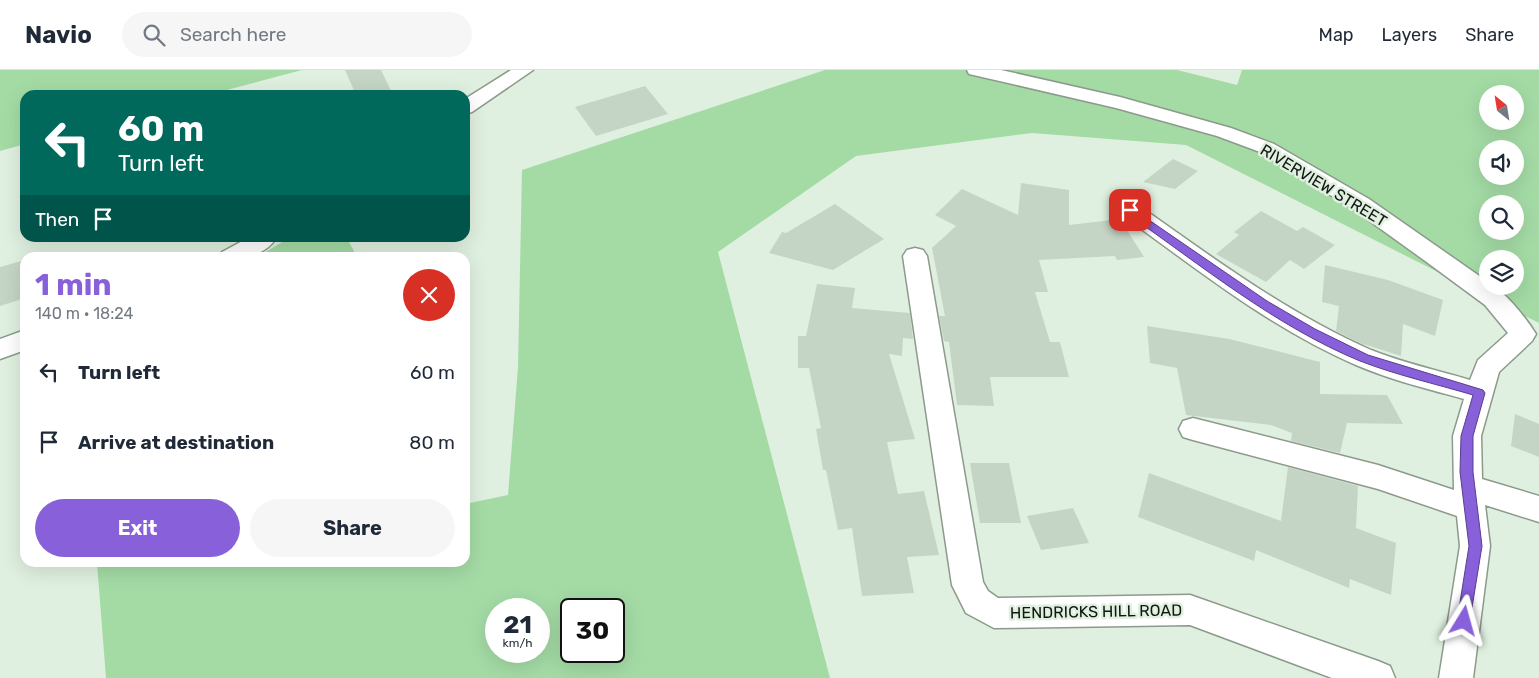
<!DOCTYPE html>
<html lang="en">
<head>
<meta charset="utf-8">
<style>
	:root { --surface:#fff; --page:#f6f6f7; --text:#1f2937; --muted:#747a83; --line:#e0e1e3; --accent:#8760da }
	body { margin:0; font-family:Rubik,sans-serif; background:var(--page); color:var(--text); height:100vh; display:flex; flex-direction:column; font-size:19px; white-space:nowrap }
	* { box-sizing:border-box; margin:0 }
	p { font-size:16px; color:var(--muted) }
	.icon { flex:none; width:28px; height:28px; fill:none; stroke:currentColor; stroke-width:2; stroke-linecap:round; stroke-linejoin:round }
	.map { position:relative; flex:1; overflow:hidden }
	.panel { position:absolute; left:20px; top:182px; width:450px; height:315px; display:flex; flex-direction:column; background:var(--surface); border-radius:15px; box-shadow:0 5px 20px #0002 }
	.panel>* { flex:none }
	.hud { position:absolute; left:20px; top:20px; width:450px; height:152px; border-radius:15px; box-shadow:0 5px 20px #0002; background:#00695c; color:#fff; overflow:hidden }
	.needle { width:32px; rotate:330deg }
	.fabs { position:absolute; left:1479px; top:15px; display:grid; gap:10px }
	.fabs a { display:grid; place-items:center; width:45px; height:45px; border-radius:50%; background:var(--surface); box-shadow:0 5px 20px #0002; font-size:25px }
	.speed { position:absolute; left:485px; top:528px; display:flex; gap:10px; font-size:25px; font-weight:700; text-align:center }
	.speed>* { display:grid; place-content:center; width:65px; height:65px; border-radius:50%; background:var(--surface); box-shadow:0 5px 20px #0002; line-height:1 }
	.speed small { font-size:12px; font-weight:400 }
	.speed .limit { border:2px solid #111; border-radius:8px; background:#fff; color:#111 }
	.pin { position:absolute; display:grid; place-items:center; width:42px; height:42px; color:#fff; margin:-21px; border-radius:10px; box-shadow:0 2px 8px #0006 }
	.me { position:absolute; width:55px; margin:-28px; rotate:8deg; stroke-linejoin:round; filter:drop-shadow(0 0 4px #0008) }
	.turn { display:flex; align-items:center; gap:18px; height:105px; padding:0 15px; font-size:22px }
	.turn .icon { width:65px; height:65px; stroke-width:2.5 }
	.turn b { display:block; font-size:35px; line-height:42px }
	.then { display:flex; align-items:center; height:48px; padding:0 15px; background:#0003; gap:10px; font-size:19px }
	.round { display:grid; place-items:center; flex:none; width:52px; height:52px; border-radius:26px; background:var(--page) }
	.headline { display:flex; align-items:center; justify-content:space-between; height:85px; padding:0 15px }
	h1 { font-size:30px; font-weight:700; line-height:38px; color:var(--accent) }
	.primary-button { display:flex; gap:10px; margin-top:auto; padding:10px 15px }
	.primary-button a { flex:1; height:58px; border-radius:30px; background:var(--accent); color:#fff; font-size:20px; font-weight:700; line-height:58px; text-align:center }
	.primary-button a+a { background:var(--page); color:var(--text) }
	ul { padding:0; list-style:none }
	li { display:flex; align-items:center; gap:15px; height:70px; padding:0 15px }
	li div { flex:1 }
	li b { display:block; font-size:19px }
	li em { font-style:normal }
	header { display:flex; align-items:center; gap:30px; box-sizing:border-box; height:70px; padding:0 25px; background:var(--surface); border-bottom:1px solid var(--line) }
	header strong { font-size:24px }
	nav { display:flex; gap:28px; margin-inline-start:auto; font-size:18px }
	.search { width:350px; height:45px; background:var(--page); display:flex; align-items:center; gap:12px; box-sizing:border-box; padding:0 18px; border-radius:28px; color:var(--muted); font-size:19px }
	.map>svg:first-child { display:block }
</style>
</head>
<body>
<header>
<strong>Navio</strong>
<div class="search"><svg class="icon" aria-label="search" viewBox="0 0 24 24"><circle cx="10" cy="10" r="6"/><path d="M15 15l6 6"/></svg>Search here</div>
<nav><a>Map</a><a>Layers</a><a>Share</a></nav>
</header>
<div class="map">
<svg width="1539" height="608" viewBox="0 0 1539 608">
	<rect width="100%" height="100%" fill="#e0f0e0"/>
	<path fill="#a4dba5" fill-rule="evenodd" d="M0,0H302L208,25H25V74L0,81Z
		M825,0H1177L1237,15L1242,0H1539V253L1186,75L1032,63L856,86L718,182L830,608H106L97,493L465,492V434L508,425L518,297L522,100ZM1488,24H1515V51H1488ZM1488,79H1515V106H1488ZM1488,134H1515V161H1488ZM1488,189H1515V216H1488ZM496,539H539V581H496ZM571,539H614V581H571Z
		M289,168H347L357,187H257Z"/>
	<path fill="#c5d5c5" d="M345,0H381L393,25H356Z
		M645,16L668,44L596,66L575,37Z
		M1173,89L1198,101L1175,119L1143,112Z
		M1021,113L1069,120V155L1120,149L1144,187L1117,190L1115,186L1039,190L1048,222H1035L1050,272H1060L1069,307H990L994,336L957,335L949,272L944,271L939,246H945L932,178L956,156L935,145L962,119L1018,145Z
		M835,134L884,169L833,200L769,183L782,162L786,163Z
		M1261,141L1297,161L1303,157L1335,175L1304,199L1290,190L1266,212L1216,184L1239,165L1234,162Z
		M25,190V228L0,236V197Z
		M1325,195L1388,210L1443,230L1435,266L1403,254L1401,286L1360,273L1336,261L1339,236L1322,232Z
		M817,214L855,218L852,238L910,243L913,269L903,268L902,286L889,284L915,369L887,372L898,424L924,421L939,485L907,487L914,523L862,526L852,458L838,460L826,400H823L816,359L821,358L809,298H798V266H806Z
		M1147,256L1229,269L1320,292V324L1387,325L1403,354L1347,353L1340,383L1291,371L1292,363L1271,355L1186,345L1177,298L1150,293Z
		M1515,344L1539,354V387L1511,376Z
		M970,393H1009L1021,453H980Z
		M1288,397L1358,416L1356,458L1396,473L1391,525L1350,509L1349,518L1256,480L1254,491L1138,447L1149,403L1281,451Z
		M1073,438L1089,473L1041,480L1027,446Z"/>
	<g fill="none" stroke-linecap="round" stroke-linejoin="round">
		<g stroke="#8c9a8b" stroke-width="3">
			<path id="minor" d="M511,0H533L472,42L465,44V29Z
				M967,0H1001L1120,27L1231,58L1274,74L1369,129L1488,212V216C1502,216 1528,251 1536,264L1532,271L1499,302L1481,366L1482,409L1539,426V452L1485,435L1490,476L1473,608H1439L1460,476L1457,446L1378,419L1193,370L1183,367L1179,359L1183,351L1193,348L1378,395L1454,420L1453,366L1464,329C1428,319 1391,310 1356,295C1270,258 1197,199 1122,145L1119,140L1122,135L1130,133L1138,135C1213,188 1287,243 1371,280C1403,293 1437,300 1470,310L1478,290L1508,263L1485,235L1428,193L1353,139L1260,82L1217,66L1116,38L969,4Z
				M248,168H276C264,188 239,188 219,188L222,182Z
				M915,178L923,180L927,186L983,512L988,521L998,528L1190,525L1378,591L1390,596L1395,608H1332L1190,555L994,558L966,543L952,515L903,186L907,180Z
				M25,260V280L0,289V269Z"/>
		</g>
		<use href="#minor" fill="#fff" fill-rule="evenodd"/>
	</g>
	<path fill="#8760da" stroke="#583e8e" d="M1130,137L1267,231L1315,259L1368,285L1483,320L1485,323L1473,366V402L1482,476L1469,556L1464,558L1460,556L1457,551L1469,476L1460,402L1461,366L1473,325C1436,314 1396,305 1360,291C1275,256 1201,195 1126,143L1125,140Z"/>
	<g text-anchor="middle" stroke-width="5" stroke-linejoin="round" paint-order="stroke">
		<g font-size="16" fill="#121712" stroke="#e0f0e0">
			<text transform="translate(1324 115) rotate(31)" y="6">RIVERVIEW STREET</text>
			<text transform="translate(1096 541) rotate(-1)" y="6">HENDRICKS HILL ROAD</text>
		</g>
	</g>
</svg>
<div class="fabs">
<a><svg class="needle" viewBox="-14 -14 28 28"><path d="M0-13l5 13h-10z" fill="#e53935"/><path d="M0 13l5-13h-10z" fill="#747a83"/></svg></a>
<a><svg class="icon" aria-label="sound" viewBox="0 0 24 24"><path d="M4 9h4l5-4v14l-5-4H4zM17 9q2 3 0 6"/></svg></a>
<a><svg class="icon" aria-label="search" viewBox="0 0 24 24"><circle cx="10" cy="10" r="6"/><path d="M15 15l6 6"/></svg></a>
<a><svg class="icon" aria-label="layers" viewBox="0 0 24 24"><path d="M12 4l9 5-9 5-9-5zM3 14l9 5 9-5"/></svg></a>
</div>
<div class="speed"><div>21<small>km/h</small></div><div class="limit">30</div></div>
<div class="pin" style="left:1130px;top:140px;background:#d93025"><svg class="icon" aria-label="arrive" viewBox="0 0 24 24"><path d="M6 21V4h12l-3 4 3 4H6"/></svg></div>
<svg class="me" style="left:1464px;top:551px" viewBox="-20 -20 40 40"><path d="M0-17L14 15 0 8-14 15z" fill="#8760da" stroke="#fff" stroke-width="4"/></svg>
<div class="hud">
<div class="turn"><svg class="icon" aria-label="left" viewBox="0 0 24 24"><path d="M17 20v-9H6M10 6l-5 5 5 5"/></svg><div><b>60 m</b>Turn left</div></div>
<div class="then">Then<svg class="icon" aria-label="arrive" viewBox="0 0 24 24"><path d="M6 21V4h12l-3 4 3 4H6"/></svg></div>
</div>
<section class="panel">
<div class="headline"><div><h1>1 min</h1><p>140 m · 18:24</p></div><a class="round" style="background:#d93025;color:#fff"><svg class="icon" aria-label="close" viewBox="0 0 24 24"><path d="M6 6l12 12M18 6L6 18"/></svg></a></div>
<ul>
<li><svg class="icon" aria-label="left" viewBox="0 0 24 24"><path d="M17 20v-9H6M10 6l-5 5 5 5"/></svg><div><b>Turn left</b></div><em>60 m</em></li>
<li><svg class="icon" aria-label="arrive" viewBox="0 0 24 24"><path d="M6 21V4h12l-3 4 3 4H6"/></svg><div><b>Arrive at destination</b></div><em>80 m</em></li>
</ul>
<div class="primary-button"><a>Exit</a><a>Share</a></div>
</section>
</div>
</body>
</html>
